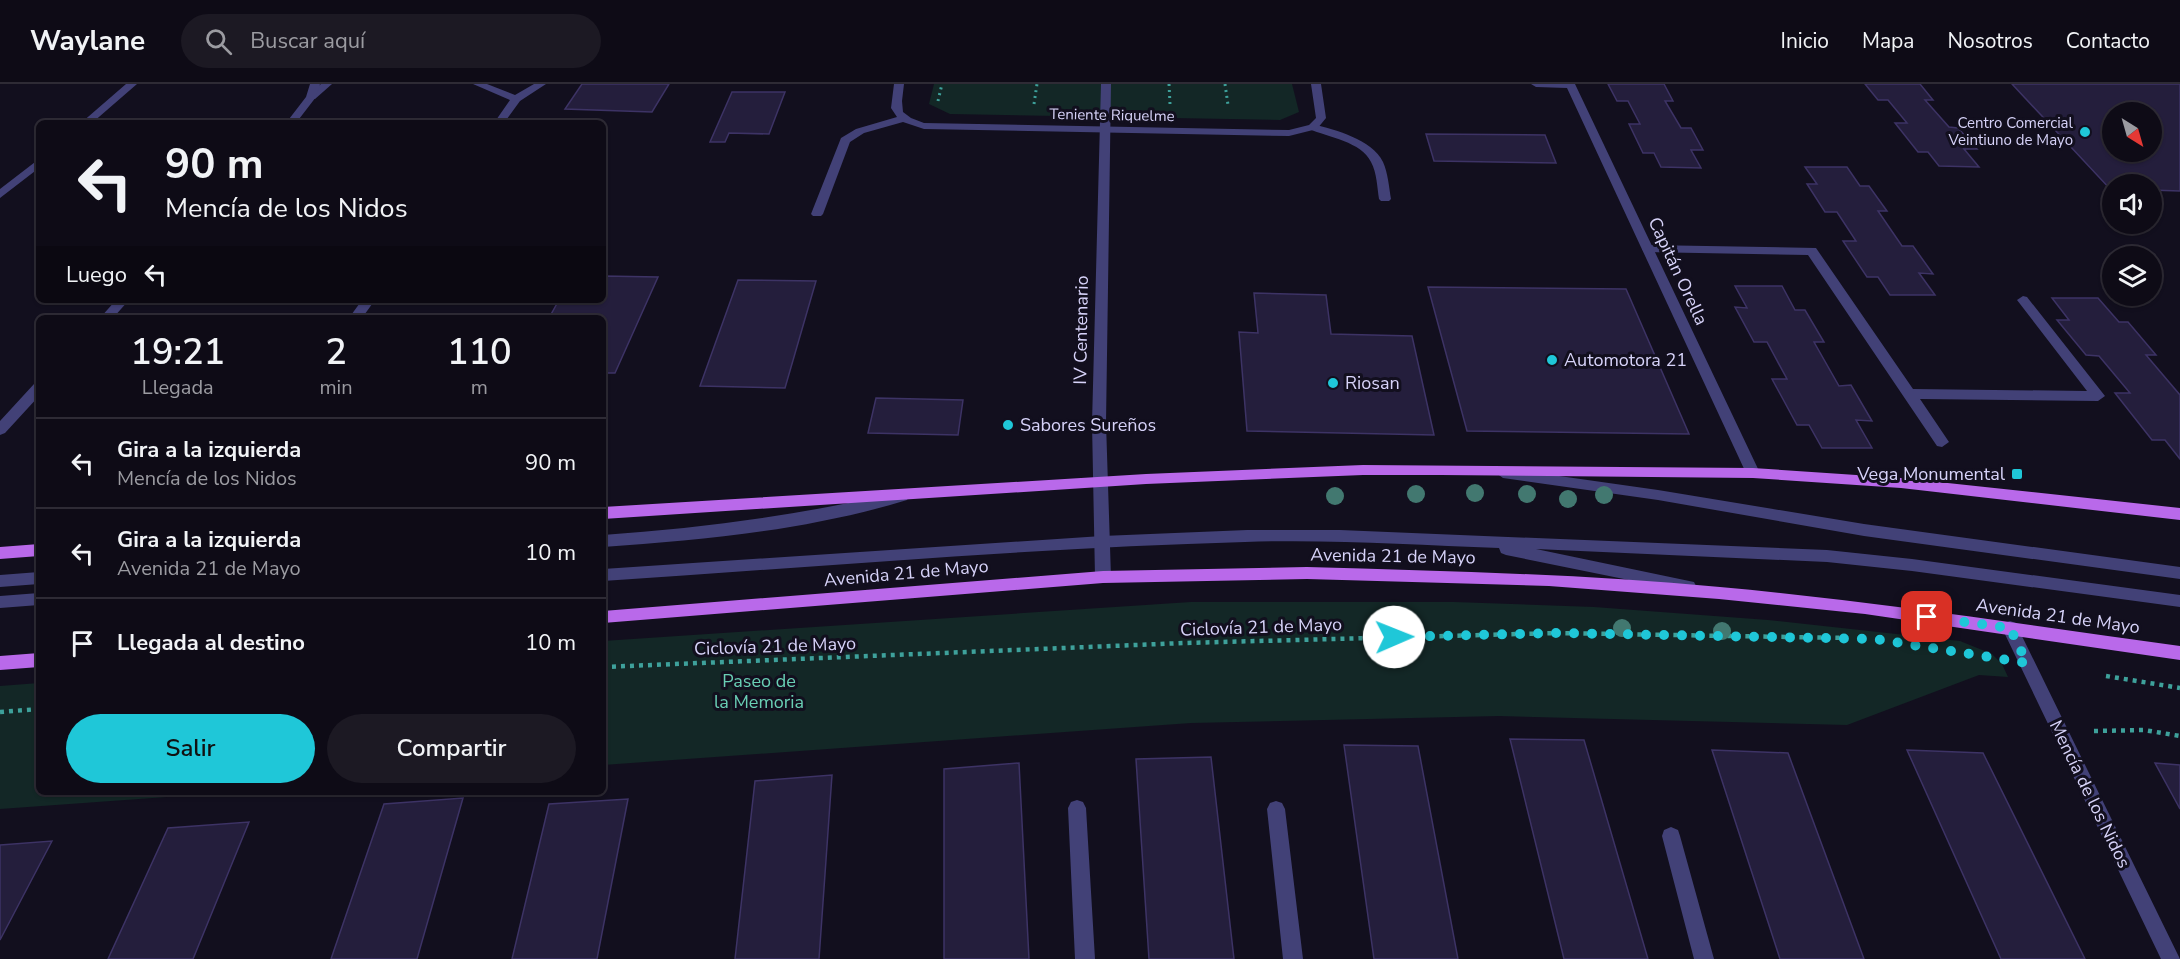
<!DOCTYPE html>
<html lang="es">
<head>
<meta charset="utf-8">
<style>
	:root { --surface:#0e0b16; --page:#1c1923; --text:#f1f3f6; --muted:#9b9ba1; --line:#2e2b35; --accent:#1fc7d8 }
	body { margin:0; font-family:"Nunito Sans",sans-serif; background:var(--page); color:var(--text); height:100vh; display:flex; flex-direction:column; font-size:22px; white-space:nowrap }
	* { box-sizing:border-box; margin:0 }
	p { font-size:20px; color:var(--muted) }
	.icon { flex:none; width:33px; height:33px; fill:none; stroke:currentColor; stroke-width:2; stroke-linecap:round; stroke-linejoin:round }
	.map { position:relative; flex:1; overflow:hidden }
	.details { position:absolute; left:36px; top:231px; width:570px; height:480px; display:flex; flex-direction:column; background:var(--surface); border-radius:9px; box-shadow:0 2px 4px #0004,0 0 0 2px var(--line) }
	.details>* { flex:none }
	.top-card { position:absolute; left:36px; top:36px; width:570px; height:183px; border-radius:9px; box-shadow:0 2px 4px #0004,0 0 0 2px var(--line); background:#0e0b16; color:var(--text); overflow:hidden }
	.needle { width:39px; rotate:143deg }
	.buttons { position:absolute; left:2102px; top:18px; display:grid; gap:12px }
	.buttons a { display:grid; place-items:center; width:60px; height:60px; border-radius:50%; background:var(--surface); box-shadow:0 2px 4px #0004,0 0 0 2px var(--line); font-size:30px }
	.pin { position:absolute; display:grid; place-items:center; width:51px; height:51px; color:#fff; margin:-26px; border-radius:12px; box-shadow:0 3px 9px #0006 }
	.me { position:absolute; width:66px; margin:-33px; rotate:89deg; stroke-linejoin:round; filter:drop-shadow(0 0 4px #0008) }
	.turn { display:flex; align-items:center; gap:21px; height:126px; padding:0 30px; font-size:27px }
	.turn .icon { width:78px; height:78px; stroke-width:2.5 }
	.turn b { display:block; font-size:42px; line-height:51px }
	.then { display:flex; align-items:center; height:57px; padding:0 30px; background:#0003; gap:12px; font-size:22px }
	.eta { display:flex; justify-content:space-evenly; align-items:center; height:102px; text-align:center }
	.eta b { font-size:36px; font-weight:600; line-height:42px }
	.cta { display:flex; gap:12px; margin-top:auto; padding:12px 30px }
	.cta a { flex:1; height:69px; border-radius:36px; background:var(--accent); color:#111; font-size:24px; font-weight:600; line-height:69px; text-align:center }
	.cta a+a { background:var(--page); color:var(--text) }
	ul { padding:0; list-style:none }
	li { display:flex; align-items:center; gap:18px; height:90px; padding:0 30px; border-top:2px solid var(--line) }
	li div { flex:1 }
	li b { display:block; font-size:22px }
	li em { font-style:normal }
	header { display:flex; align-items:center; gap:36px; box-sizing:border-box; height:84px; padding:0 30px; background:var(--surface); border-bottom:2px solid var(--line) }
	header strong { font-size:28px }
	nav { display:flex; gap:33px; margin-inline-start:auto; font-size:21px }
	.search { width:420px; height:54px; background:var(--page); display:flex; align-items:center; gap:15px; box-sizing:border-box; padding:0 21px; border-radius:33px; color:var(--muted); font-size:22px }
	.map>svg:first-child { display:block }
</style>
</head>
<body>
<header>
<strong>Waylane</strong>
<div class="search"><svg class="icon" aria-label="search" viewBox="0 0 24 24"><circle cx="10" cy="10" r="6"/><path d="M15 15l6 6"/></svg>Buscar aquí</div>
<nav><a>Inicio</a><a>Mapa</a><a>Nosotros</a><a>Contacto</a></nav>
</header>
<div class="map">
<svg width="2180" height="875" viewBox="0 0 2180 875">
	<rect width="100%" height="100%" fill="#120f1e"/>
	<path fill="#132726" d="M934,0H1292L1299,28L1280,36L950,30L929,20Z
		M1191,518H1454L1594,523L1768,536L1960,557L1992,570L2002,580L2008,593L1979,591L1847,641L1499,632L1191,639L603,681V557Z
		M39,599V708H236L0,725V602Z"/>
	<path fill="#241e3c" stroke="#3d3365" stroke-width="1.5" fill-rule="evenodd" d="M582,0H669L652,28L565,25Z
		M1608,0H1664L1673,17H1665L1681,44H1691L1703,66H1691L1701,84L1661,83L1654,69H1643L1629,40H1640L1628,17H1617Z
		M1865,0H1920L1933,16H1925L1949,43L1958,44L1977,65H1964L1979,83L1939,82L1928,68H1918L1895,39H1907L1888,16H1878Z
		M2012,0H2180V107L2151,106V100H2112L2111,106ZM2112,28H2151V68H2112Z
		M732,8H785L769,50L729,49L725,58H710Z
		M1426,50L1545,51L1556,79L1434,77Z
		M1805,83H1847L1860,102H1869L1887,127H1878L1902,162H1913L1933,190L1919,189L1935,211H1890L1878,193H1867L1843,157H1856L1837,128H1825L1807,100H1817Z
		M603,192L658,193L615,289H603V234H549L559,216H603Z
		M738,196L816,197L785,304L700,302Z
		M1735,202H1782L1795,226H1805L1824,258H1814L1839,302L1851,301L1872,337L1856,336L1872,364H1822L1809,341H1797L1772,295H1787L1767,258H1754L1735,223L1747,224Z
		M1428,203L1626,205L1689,350L1467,347Z
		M1254,209L1326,211L1331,250L1412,252L1434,351L1247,347L1239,248L1258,249Z
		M2052,214H2098L2119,238H2128L2156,271H2146L2180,311V375L2165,356H2152L2115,309H2130L2099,272L2086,271L2057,236H2069Z
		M876,314L963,316L958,351L868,349Z
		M1510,655L1584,656L1648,875H1564Z
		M1344,661L1418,662L1458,875H1374Z
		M1712,666L1788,669L1864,875H1780Z
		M1907,666L1983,669L2085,875H2001Z
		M1211,673L1234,875H1149L1136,675Z
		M1019,679L1029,875H944V685Z
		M2155,679L2180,681V725Z
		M832,691L819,875H735L755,697Z
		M463,714L417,875H331L384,720Z
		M628,715L597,875H512L549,720Z
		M249,738L193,875H108L168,744Z
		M52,757L0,856V761Z"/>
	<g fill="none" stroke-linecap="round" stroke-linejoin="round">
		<path stroke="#3ea19b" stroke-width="3" stroke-dasharray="2 4" stroke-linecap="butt" d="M1169,0L1170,20
			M1225,0L1228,21
			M938,17L942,0
			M1034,20L1037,0"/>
		<path stroke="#3ea19b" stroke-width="4.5" stroke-dasharray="4 5" stroke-linecap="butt" d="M603,583L1184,559L1557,549L1847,554
			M2106,592L2180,604
			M0,628L39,625
			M2094,647L2144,646L2180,652"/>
		<path fill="#424177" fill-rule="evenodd" d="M1313,40C1335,46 1372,55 1383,78C1388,89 1389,103 1391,115L1389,117H1381L1379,115C1377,103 1377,89 1371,78C1362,58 1328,53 1309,45L1308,43Z
			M1648,161L1816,164L1913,305L2087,307L2017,216L2023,212L2027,213L2105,312L2098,317L1920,315L1949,358L1942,363L1937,362L1808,171L1644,168L1642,165Z
			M1503,384L1658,406L1864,440L2180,483V495L1864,452L1658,416L1503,394L1496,389Z
			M902,407L907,408L909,412L907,416C809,446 705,456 603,463V451C704,444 803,431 902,407Z
			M1247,446H1340L1827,466L1912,475L2180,511V523L1912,487L1827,478L1536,465L1694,498L1696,502L1694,506L1688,508L1506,471L1501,469L1499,464C1415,461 1330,455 1245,458C1031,464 817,483 603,497V485L1102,452Z
			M39,488V500L0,503V491Z
			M39,509V521L0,524V512Z
			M1077,716L1083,718L1086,724L1095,875H1075L1068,724L1071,718Z
			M1276,717L1282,719L1285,725L1303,875H1283L1267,725L1270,719Z
			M1671,743L1678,746L1680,752L1714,875H1694L1662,752L1664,746Z"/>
		<path fill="#424177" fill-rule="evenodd" d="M126,0H137L92,39H81Z
			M321,0H332L315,15H307V11Z
			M473,0H487L515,11L534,0H546L520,17L504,39H494L510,16Z
			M894,0H904L902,17L903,28L911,34L924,39L1289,46L1309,41L1316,34L1311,0H1321L1326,34L1317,45L1289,52L924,45L903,38L864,49L850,58L823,130L821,132H813L811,130L841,54L856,45L897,33L891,24Z
			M1531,0H1575L1760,389L1758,393L1753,394L1746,389L1567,4L1536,3Z
			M39,75V84L0,114V105Z
			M362,216H375L362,234H349Z
			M2010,537L2016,539L2018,544L2180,875H2161L2002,544L2004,539Z"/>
		<path fill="#424177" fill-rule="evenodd" d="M310,0H320L316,13L296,39H286L306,13Z
			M1101,0H1111L1106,339L1111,493L1109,497H1097L1095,493L1092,339Z
			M116,216H129L113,234H100Z
			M39,298V312L5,349L0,351V337L34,300Z"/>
		<path fill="#b969ea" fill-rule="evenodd" d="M1363,381L1753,384L1901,394L2180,424V436L1901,404L1753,394L1441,391H1363L1146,400L603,435V423L1146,390Z
			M39,460V472L0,475V463Z
			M1307,483C1445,487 1583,490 1720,503C1874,517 2027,541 2180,562V576L1865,530L1719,515L1549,502L1307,495L1103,499L603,539V527L1103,487Z
			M39,569V583L0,586V572Z"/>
	</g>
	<g fill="#427870">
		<circle cx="1475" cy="409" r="9"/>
		<circle cx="1416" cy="410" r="9"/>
		<circle cx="1527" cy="410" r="9"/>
		<circle cx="1604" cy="411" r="9"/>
		<circle cx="1335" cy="412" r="9"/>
		<circle cx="1568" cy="415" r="9"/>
		<circle cx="1622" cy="544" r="9"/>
		<circle cx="1722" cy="547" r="9"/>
	</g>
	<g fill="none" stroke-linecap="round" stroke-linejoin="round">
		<path stroke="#1fc7d8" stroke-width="10" stroke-dasharray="0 18" d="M1394,553L1557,549L1875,555L2027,579L2010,544L1927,533"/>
	</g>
	<g fill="#1fc7d8" stroke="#120f1e" stroke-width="2">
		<circle cx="2085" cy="48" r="6"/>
		<circle cx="1552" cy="276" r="6"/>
		<circle cx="1333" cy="299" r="6"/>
		<circle cx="1008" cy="341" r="6"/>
		<rect x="2011" y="384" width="12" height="12" rx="3"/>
	</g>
	<g text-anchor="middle" stroke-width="6" stroke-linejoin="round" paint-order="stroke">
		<g font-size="15" fill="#d7d3f9" stroke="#120f1e">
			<text transform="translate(1112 31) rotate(1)" y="5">Teniente Riquelme</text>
		</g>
		<g font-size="15" fill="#d7d3f9" stroke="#120f1e" text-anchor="end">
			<text x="2073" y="44">Centro Comercial<tspan x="2073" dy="17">Veintiuno de Mayo</tspan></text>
		</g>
		<g font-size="18" fill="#d7d3f9" stroke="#120f1e">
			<text transform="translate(1678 187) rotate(65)" y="6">Capitán Orella</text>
			<text transform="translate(1081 246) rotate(-89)" y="6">IV Centenario</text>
			<text transform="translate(1393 472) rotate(1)" y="6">Avenida 21 de Mayo</text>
			<text transform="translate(906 489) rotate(-5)" y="6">Avenida 21 de Mayo</text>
			<text transform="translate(2058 532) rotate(8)" y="6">Avenida 21 de Mayo</text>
			<text transform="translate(1261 543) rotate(-2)" y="6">Ciclovía 21 de Mayo</text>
			<text transform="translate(775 562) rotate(-2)" y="6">Ciclovía 21 de Mayo</text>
			<text transform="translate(2090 710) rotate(64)" y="6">Mencía de los Nidos</text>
		</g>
		<g font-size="18" fill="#d7d3f9" stroke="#120f1e" text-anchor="start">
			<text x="1564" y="282">Automotora 21</text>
			<text x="1345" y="305">Riosan</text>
			<text x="1020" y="347">Sabores Sureños</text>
			<text x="2005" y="396" text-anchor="end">Vega Monumental</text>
		</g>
		<g font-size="18" fill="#69ceb4" stroke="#120f1e">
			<text x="759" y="603">Paseo de<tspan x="759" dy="21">la Memoria</tspan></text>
		</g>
	</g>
</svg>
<div class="buttons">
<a><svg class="needle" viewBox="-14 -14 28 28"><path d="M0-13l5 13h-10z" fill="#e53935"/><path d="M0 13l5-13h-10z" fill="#9b9ba1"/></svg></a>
<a><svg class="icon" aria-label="sound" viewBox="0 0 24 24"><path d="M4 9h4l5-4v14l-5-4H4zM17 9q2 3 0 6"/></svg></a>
<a><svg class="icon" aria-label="layers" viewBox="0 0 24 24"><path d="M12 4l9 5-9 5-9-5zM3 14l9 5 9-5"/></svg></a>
</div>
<div class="pin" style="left:1927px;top:533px;background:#d93025"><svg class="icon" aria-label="arrive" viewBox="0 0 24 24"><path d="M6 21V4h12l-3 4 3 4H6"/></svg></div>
<svg class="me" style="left:1394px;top:553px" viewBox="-20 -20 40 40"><circle r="19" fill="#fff"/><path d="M0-13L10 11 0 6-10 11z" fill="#1fc7d8"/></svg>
<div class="top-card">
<div class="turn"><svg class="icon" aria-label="left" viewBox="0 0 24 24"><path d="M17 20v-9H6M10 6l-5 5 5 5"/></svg><div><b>90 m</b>Mencía de los Nidos</div></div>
<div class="then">Luego<svg class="icon" aria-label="left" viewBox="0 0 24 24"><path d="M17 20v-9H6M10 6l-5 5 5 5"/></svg></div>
</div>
<section class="details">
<div class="eta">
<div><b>19:21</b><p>Llegada</p></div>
<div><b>2</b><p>min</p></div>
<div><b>110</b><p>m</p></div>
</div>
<ul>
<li><svg class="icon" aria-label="left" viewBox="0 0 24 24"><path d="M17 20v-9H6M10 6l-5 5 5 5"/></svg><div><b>Gira a la izquierda</b><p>Mencía de los Nidos</p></div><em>90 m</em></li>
<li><svg class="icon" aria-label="left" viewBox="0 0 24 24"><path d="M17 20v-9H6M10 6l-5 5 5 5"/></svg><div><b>Gira a la izquierda</b><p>Avenida 21 de Mayo</p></div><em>10 m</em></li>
<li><svg class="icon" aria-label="arrive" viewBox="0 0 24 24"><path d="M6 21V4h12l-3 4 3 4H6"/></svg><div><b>Llegada al destino</b></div><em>10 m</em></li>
</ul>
<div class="cta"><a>Salir</a><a>Compartir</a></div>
</section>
</div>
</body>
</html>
